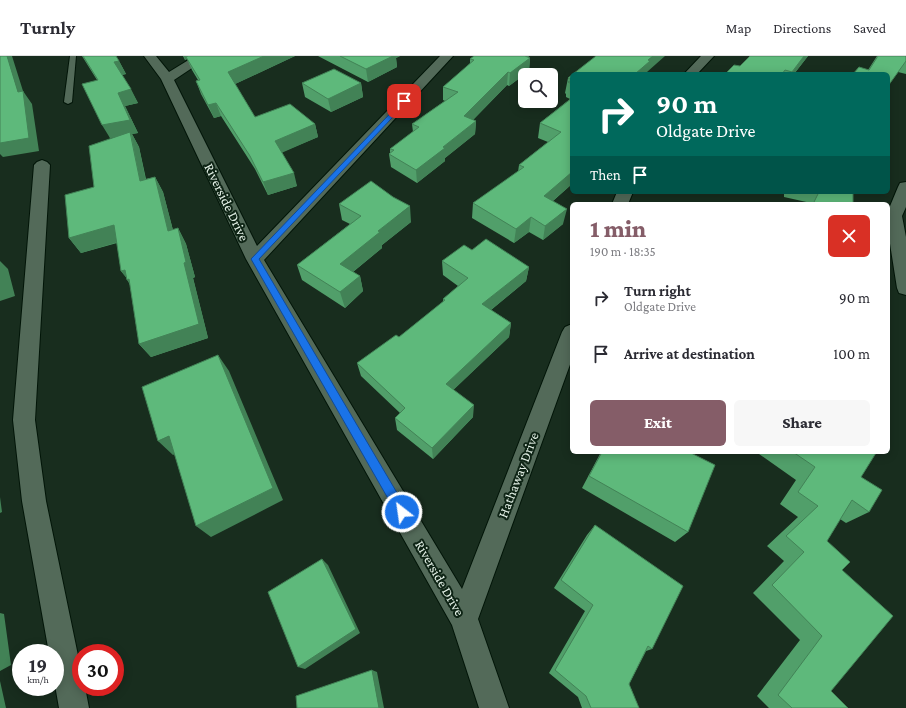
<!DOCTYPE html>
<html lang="en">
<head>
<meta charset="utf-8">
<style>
	:root { --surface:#fff; --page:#f7f7f7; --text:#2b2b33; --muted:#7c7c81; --line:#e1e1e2; --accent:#855d68 }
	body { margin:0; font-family:"Crimson Pro",serif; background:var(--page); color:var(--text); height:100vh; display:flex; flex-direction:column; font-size:15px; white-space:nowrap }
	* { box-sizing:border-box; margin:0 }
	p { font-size:13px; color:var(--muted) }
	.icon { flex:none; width:22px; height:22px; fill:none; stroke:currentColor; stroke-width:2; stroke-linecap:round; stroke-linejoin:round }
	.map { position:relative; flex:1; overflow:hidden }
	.drawer { position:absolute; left:570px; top:146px; width:320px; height:252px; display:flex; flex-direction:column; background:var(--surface); border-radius:6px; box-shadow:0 2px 10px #0003 }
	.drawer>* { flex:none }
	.top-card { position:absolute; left:570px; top:16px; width:320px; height:122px; border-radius:6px; box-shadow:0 2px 10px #0003; background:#00695c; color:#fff; overflow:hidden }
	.tools { position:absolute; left:518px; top:12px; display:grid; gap:8px }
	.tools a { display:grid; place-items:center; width:40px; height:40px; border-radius:6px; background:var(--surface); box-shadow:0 2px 10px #0003; font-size:20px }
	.speed { position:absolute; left:12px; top:588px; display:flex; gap:8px; font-size:20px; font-weight:700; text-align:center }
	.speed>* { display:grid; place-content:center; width:52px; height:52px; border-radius:50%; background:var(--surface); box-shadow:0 2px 10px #0003; line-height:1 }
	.speed small { font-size:10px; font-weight:400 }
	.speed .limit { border:6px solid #d22; background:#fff; color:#111 }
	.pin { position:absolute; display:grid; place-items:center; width:34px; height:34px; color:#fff; margin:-17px; border-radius:8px; box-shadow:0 2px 6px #0006 }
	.me { position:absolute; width:44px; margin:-22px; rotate:330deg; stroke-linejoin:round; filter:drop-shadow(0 0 3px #0008) }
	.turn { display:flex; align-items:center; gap:14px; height:84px; padding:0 20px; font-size:18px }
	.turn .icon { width:52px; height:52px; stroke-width:2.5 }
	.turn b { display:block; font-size:28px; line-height:34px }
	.then { display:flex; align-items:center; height:38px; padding:0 20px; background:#0003; gap:8px; font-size:15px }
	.round { display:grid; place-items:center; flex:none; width:42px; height:42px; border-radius:6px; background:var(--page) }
	.summary { display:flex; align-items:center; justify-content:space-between; height:68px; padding:0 20px }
	h1 { font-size:24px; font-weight:800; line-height:30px; color:var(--accent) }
	.cta { display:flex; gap:8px; margin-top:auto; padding:8px 20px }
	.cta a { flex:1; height:46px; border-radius:6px; background:var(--accent); color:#fff; font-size:16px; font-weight:800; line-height:46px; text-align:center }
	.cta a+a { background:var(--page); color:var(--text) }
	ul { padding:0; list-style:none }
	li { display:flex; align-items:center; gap:12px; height:56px; padding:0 20px }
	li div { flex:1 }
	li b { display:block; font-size:15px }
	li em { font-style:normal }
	header { display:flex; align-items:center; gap:24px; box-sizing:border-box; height:56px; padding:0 20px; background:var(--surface); border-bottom:1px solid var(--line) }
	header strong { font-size:19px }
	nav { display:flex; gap:22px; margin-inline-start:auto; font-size:14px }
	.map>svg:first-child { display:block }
</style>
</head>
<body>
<header>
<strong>Turnly</strong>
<nav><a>Map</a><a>Directions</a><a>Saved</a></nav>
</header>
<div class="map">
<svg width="906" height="652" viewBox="0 0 906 652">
	<rect width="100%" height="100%" fill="#182d1e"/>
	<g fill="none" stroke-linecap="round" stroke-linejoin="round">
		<g stroke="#021508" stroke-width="2">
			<path id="lane" d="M70,0H76L72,46L68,48L64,46Z"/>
		</g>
		<g stroke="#021508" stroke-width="2">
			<path id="street" d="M144,0H156L169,16L195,0H210L174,24L257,190L440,0H453L264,204L462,533L562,276L565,271L572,268V303L478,563L509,652H479L452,569L246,203L161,23Z
				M701,0H714L697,18H684Z
				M42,104L47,106L50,109L35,364L46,445L81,614V631H85L89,652H59L55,629V597H49L22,445L13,364L34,109L37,106Z
				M906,126V151L902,160L906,181V239L899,237L897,232L888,175V155L898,131L900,127Z
				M617,136H633L628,148H612Z"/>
		</g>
		<use href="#lane" fill="#536a59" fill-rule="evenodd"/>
		<use href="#street" fill="#536a59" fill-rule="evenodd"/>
	</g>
	<path fill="#519f6a" d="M82,0L119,5L126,18L122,19L138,47L125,50L138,77L132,78L139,91L146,123L155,121L163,136L173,174L178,172L186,188L195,221L193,222L208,282L151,301L139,288L130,229L126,221L121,215L117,187L81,197L69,182L94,131L116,81L110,82L97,24Z
		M183,0H295L235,28L255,61L315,68L318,81L282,96L297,130L268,139L255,113L221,60L214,62L201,38L196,25L198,24L192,14L187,3L185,4Z
		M318,0H400L396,2L397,11L368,26Z
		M474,0H529L528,1L530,2L529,15L509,30L507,29L473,64L476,65L475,78L445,102V105L417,127L391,111L389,98L390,97V93L413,76L412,68L445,45L443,44V31L470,8V3Z
		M808,0L794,18H725L740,10Z
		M877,0H906V18L898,16L868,14Z
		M572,19V128L553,145L563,168L543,184L529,176L514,187L472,162L473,147L518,116L519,109L548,86L538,82L540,67L570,43L566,41V38L565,37L568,22Z
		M302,27H361L363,41L331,56L305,41Z
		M784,136H853V148H810L811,147L784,141Z
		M339,148L411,166L382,189V192L353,216L360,220L363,235L345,252L302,224L297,209L350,168L342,164Z
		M472,194L529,211L526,225L491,254L511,267L509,281L453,334L473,361L433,403L397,374L395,362L400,357L361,320L357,307L399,281L443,246V243L458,230L443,219L442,205Z
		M601,396H689L688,476L675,486L582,432Z
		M761,396H875L861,421L869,456L846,467L840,463L827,485L842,514L831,635L848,652H769L757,640L800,584L753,537L784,505L767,490L798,461L780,448L796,424L759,398Z
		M595,469L652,593L646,595L629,628L639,652H582L578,641L549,617L585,555L554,532L587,479Z"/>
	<path fill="#428256" d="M7,0H12L23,35L32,48L39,95L3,101L0,98V87L18,36Z
		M184,0H192L186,1L187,3L185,4Z
		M264,0H295L233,29L228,16Z
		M388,0H400L396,2L397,11L368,26L366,13Z
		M521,0H529L526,3L530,2L529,15L509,30L510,17Z
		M653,0H665L647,16L646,18H635L648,4Z
		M804,0H808L794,18H791Z
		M119,5L126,18L121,19L114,6Z
		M508,16L507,29L464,73V60Z
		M361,27L363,41L331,56L328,43Z
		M131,33L138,47L125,50L138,77L132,78L139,91L149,140L140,125L131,78L110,82L102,69L118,37Z
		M216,47L221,60L214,62L208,49Z
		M476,65L475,78L445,102V105L417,127L416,114L443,91Z
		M315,68L318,81L279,98L275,85Z
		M572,116V128L541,155L544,140Z
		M294,117L297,130L268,139L263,126Z
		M155,121L163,136L177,190L168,175Z
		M410,150L411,166L382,189V192L344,223L340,208L378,175Z
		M567,153L563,168L543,184L545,170Z
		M531,161L529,176L514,187L516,173Z
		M114,169L125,184L81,197L69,182Z
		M178,172L186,188L195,221L193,222L208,282L151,301L139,288L184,207Z
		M0,205L8,213L15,240L0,245Z
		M529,211L526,225L481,262L482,248Z
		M125,214L138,239L127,224H128L121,215Z
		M360,220L363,235L345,252L340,236Z
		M511,267L509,281L446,341V328Z
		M218,299L229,315L283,444L211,481L196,470Z
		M474,349L473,361L433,403L432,392Z
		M169,380L183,394L173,399L158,385Z
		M0,441L2,456L0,457Z
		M322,503L328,509L360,577L305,613L298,611Z
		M0,557L4,558L11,609L0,615Z
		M372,614L377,616L384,652H379Z
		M0,625L6,652H0Z"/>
	<path fill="#5eb97b" stroke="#428256" d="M0,0H7L18,36L23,35L29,82L0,87Z
		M83,0H116L119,5L114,6L131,33L118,37L130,64L102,69L82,28L98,24Z
		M188,0H264L228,16L255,61L290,48L315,68L275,85L294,117L263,126L250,100L216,47L208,49L196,25L200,24L186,1Z
		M340,0H393L366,13Z
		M474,0H525L530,2L510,17L508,16L464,60L476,65L443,91L445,92L416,114L389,98L394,94L390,93L419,71L412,68L458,36L443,31L474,4L470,3Z
		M596,0H653L648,4L650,5L635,18H573Z
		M750,0H804L792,16L785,14L782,18H725L734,9L740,10Z
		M878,0H906V5L888,30V18H853L859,11L869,14Z
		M334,13L361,27L328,43L302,27Z
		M572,19V28L568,26L572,24L568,22Z
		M572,42V92L570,94H572V116L544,140L567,153L545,170L531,161L516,173L473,147L524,111L519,109L561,76L540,67Z
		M130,76L140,125L155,121L168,175L178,172L186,206L184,207L199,268L139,288L129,223L127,224L125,214L121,215L114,169L69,182L65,139L94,131L89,90Z
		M371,125L393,141L410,150L378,175L380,176L340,208L360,220L340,236L297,209L361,160L339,148Z
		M819,136H853V148H813Z
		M486,183L529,211L482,248L511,267L446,328L474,349L432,392L395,362L405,352L357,307L396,279L399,281L445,244L443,243L468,222L442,205L464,189L472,194Z
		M218,299L273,432L196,470L169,380L158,385L142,331Z
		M602,396H689L715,409L688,476L589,420Z
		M793,396H875L876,397L861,421L882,434L869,456L852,444L827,485L850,506L842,514L893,560L831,635L848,652H792L778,639L822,580L772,529L804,496L786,480L818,450L798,436L815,411Z
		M595,469L683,530L652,593L648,590L629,628L639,652H591L586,640L555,614L593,549L561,524Z
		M322,503L356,573L298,611L268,536Z
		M372,614L379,652H297L296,640Z"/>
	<path fill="#1a73e8" stroke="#114b97" d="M404,43L407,45V46L259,203L406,452L407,456L406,460L402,461L398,460L251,203Z"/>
	<g text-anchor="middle" stroke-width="4" stroke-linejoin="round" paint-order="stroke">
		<g font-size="14" fill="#e4f1e7" stroke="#0e2415">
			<text transform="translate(227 146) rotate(64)" y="5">Riverside Drive</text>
			<text transform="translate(518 419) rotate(-69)" y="5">Hathaway Drive</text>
			<text transform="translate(440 522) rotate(60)" y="5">Riverside Drive</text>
		</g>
	</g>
</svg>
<div class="tools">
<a><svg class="icon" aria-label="search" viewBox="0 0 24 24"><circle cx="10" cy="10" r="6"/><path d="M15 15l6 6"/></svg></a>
</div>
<div class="speed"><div>19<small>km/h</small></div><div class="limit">30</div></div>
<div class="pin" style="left:404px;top:45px;background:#d93025"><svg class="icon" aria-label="arrive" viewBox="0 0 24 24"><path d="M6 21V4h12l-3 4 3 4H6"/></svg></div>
<svg class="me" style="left:402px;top:456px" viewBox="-20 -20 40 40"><circle r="17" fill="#1a73e8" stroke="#fff" stroke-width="3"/><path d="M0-11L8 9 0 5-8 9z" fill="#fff"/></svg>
<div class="top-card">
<div class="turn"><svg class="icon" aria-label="right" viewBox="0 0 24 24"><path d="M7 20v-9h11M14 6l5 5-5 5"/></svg><div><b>90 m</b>Oldgate Drive</div></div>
<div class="then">Then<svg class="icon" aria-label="arrive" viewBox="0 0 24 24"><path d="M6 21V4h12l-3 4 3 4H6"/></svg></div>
</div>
<section class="drawer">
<div class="summary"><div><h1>1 min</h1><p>190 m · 18:35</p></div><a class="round" style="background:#d93025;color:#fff"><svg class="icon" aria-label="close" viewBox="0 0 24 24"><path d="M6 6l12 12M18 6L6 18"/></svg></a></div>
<ul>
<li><svg class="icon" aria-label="right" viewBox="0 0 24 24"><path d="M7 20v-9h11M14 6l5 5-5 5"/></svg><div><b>Turn right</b><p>Oldgate Drive</p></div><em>90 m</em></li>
<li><svg class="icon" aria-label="arrive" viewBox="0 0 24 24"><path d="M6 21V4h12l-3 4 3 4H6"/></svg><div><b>Arrive at destination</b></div><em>100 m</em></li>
</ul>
<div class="cta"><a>Exit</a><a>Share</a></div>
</section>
</div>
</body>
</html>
